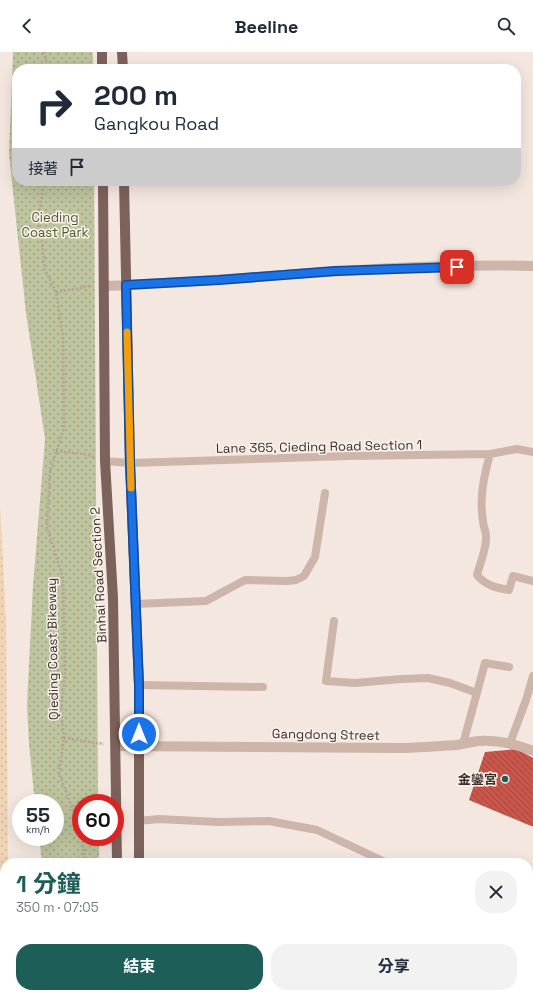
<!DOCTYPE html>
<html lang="zh-TW">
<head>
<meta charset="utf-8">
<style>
	:root { --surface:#fff; --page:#f2f2f3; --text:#1f2937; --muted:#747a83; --accent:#1e5e59 }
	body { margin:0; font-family:"Space Grotesk","Noto Sans TC",sans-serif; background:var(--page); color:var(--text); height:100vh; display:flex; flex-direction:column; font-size:15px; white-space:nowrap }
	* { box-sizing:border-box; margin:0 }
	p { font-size:13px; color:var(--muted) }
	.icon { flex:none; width:22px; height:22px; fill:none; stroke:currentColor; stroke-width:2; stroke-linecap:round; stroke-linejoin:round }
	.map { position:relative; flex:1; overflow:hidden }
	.panel { position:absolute; left:0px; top:806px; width:533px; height:140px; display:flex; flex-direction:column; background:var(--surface); border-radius:16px 16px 0 0; box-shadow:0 4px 16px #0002 }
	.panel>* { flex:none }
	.banner { position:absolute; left:12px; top:12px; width:509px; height:122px; border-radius:16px; box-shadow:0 4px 16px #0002; background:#fff; color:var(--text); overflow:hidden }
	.speed { position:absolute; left:12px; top:742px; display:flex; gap:8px; font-size:20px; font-weight:700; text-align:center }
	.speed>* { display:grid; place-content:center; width:52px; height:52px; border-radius:50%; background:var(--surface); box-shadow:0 4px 16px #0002; line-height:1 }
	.speed small { font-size:10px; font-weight:400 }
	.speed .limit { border:6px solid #d22; background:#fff; color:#111 }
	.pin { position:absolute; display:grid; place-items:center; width:34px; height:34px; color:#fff; margin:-17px; border-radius:8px; box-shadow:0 2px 6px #0006 }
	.me { position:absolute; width:44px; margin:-22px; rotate:0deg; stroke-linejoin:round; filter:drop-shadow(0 0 3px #0008) }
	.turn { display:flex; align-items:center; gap:14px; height:84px; padding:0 16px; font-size:18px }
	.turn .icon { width:52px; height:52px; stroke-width:2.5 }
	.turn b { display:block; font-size:28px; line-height:34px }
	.then { display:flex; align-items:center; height:38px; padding:0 16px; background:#0003; gap:8px; font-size:15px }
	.round { display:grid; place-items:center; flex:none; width:42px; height:42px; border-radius:16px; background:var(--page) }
	.overview { display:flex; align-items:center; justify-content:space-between; height:68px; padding:0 16px }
	h1 { font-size:24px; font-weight:700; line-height:30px; color:var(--accent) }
	.button { display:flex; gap:8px; margin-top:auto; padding:8px 16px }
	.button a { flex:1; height:46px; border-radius:16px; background:var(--accent); color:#fff; font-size:16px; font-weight:700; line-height:46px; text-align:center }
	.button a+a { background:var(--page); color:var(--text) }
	header { display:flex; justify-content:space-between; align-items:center; height:52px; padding:0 16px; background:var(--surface); font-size:18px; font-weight:700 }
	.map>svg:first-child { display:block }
</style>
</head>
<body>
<header><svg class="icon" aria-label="back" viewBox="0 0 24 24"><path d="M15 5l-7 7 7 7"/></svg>Beeline<svg class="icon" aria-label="search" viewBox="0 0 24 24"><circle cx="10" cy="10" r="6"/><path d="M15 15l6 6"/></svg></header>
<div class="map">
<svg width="533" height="946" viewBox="0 0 533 946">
	<defs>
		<pattern id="sand-dots" width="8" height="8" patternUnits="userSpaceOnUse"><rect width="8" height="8" fill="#f0d4b6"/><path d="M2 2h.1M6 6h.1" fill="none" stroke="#cfb69d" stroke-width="1.8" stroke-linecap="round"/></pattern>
		<pattern id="park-dots" width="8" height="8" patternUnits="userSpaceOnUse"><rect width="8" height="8" fill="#bdc49e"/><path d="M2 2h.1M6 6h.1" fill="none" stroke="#9ba081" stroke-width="1.8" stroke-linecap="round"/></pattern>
		<pattern id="building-back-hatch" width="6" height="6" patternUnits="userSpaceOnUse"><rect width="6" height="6" fill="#ca5548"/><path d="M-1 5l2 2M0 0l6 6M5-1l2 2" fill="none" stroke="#a5473c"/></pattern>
	</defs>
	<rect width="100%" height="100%" fill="#f4e7df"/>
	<path fill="url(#sand-dots)" d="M0,451L6,570L8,811H5V946H0Z"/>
	<path fill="url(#park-dots)" d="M13,0H93V17H17V129H94L98,751H81V785H99V811H42L39,785H55V751H35L29,692L27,653L33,534L45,387L26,261L9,102Z
		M34,941H100V946H34Z"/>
	<path fill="url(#building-back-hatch)" d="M517,697L533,706V774H531L469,748L485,700Z"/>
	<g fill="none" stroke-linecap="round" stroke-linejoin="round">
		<path stroke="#b99f94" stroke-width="2.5" stroke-dasharray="2 2" stroke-linecap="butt" d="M44,0L48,17
			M44,129L39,163L45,218L56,240L63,284L64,376L50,419L47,475L63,526L65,623L61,659L64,686L59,721L81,780
			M56,240L91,234
			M56,399L84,402L94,405
			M64,686L104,692
			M82,785L85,811
			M66,941V946"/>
		<path stroke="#cdb5aa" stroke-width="8" d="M490,402C484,424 479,446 483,469C483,474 486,479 486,484C487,496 480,511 477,523C485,533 496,536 509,538L513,524L533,529
			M105,409L130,411L348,404L490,402L517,397L533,400
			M136,552L206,549L245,528L287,529L296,528L304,524L315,505L325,441
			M334,569L326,629L355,631L402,627L428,626L450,631L477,641
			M139,633L263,635
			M510,691L526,648L533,624
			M463,692L485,611L509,615
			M139,769L159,767L218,770L269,769L317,778L383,809"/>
		<path stroke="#cdb5aa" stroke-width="10" d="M104,234C247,229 390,210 533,214
			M116,694L398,696C418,696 437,694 457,693C464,692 471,690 479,689C497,688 516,692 533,699"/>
		<path stroke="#7d615b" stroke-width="10" d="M102,0V17
			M122,0L123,17
			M103,129L105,409L113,546L117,811
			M124,129L130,411L139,633V811
			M119,941V946
			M141,941V946"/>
	</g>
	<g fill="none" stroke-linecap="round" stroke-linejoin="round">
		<g stroke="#114b97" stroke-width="10">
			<path id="route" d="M139,682V633L130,411L126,233L219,228L335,219L457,215"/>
		</g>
		<use href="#route" stroke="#1a73e8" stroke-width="7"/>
		<path stroke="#f59e0b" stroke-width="7" d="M127,280L131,436"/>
	</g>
	<circle fill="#1e5e59" stroke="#fbf2ec" stroke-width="1.5" cx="505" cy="727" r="4"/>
	<g text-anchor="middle" stroke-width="3" stroke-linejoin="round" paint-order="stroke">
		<g font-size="13" fill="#4f5a2d" stroke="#fbf2ec">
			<text x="55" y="170">Cieding<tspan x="55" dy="15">Coast Park</tspan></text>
		</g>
		<g font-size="13" fill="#3a2d2a" stroke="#fbf2ec">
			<text transform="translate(319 394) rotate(-1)" y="5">Lane 365, Cieding Road Section 1</text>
			<text transform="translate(98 523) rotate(-93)" y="5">Binhai Road Section 2</text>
			<text transform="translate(52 597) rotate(-91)" y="5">Qieding Coast Bikeway</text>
			<text transform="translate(326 682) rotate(1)" y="5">Gangdong Street</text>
		</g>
		<g font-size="13" font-weight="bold" fill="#3a2d2a" stroke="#fbf2ec" text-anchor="end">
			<text x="497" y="732">金鑾宮</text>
		</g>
	</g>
</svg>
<div class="speed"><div>55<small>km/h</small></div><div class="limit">60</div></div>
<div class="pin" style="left:457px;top:215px;background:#d93025"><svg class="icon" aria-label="arrive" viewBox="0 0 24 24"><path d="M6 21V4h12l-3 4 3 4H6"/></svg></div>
<svg class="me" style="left:139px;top:682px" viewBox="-20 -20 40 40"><circle r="17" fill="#1a73e8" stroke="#fff" stroke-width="3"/><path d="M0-11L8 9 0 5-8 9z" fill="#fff"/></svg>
<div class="banner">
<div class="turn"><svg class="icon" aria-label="right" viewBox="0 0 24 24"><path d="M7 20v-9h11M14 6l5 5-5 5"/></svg><div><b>200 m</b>Gangkou Road</div></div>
<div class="then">接著<svg class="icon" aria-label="arrive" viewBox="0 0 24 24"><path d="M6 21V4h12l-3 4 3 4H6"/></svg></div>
</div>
<section class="panel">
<div class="overview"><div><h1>1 分鐘</h1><p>350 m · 07:05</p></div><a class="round"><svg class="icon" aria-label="close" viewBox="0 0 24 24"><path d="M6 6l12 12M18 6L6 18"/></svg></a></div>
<div class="button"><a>結束</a><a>分享</a></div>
</section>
</div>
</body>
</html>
